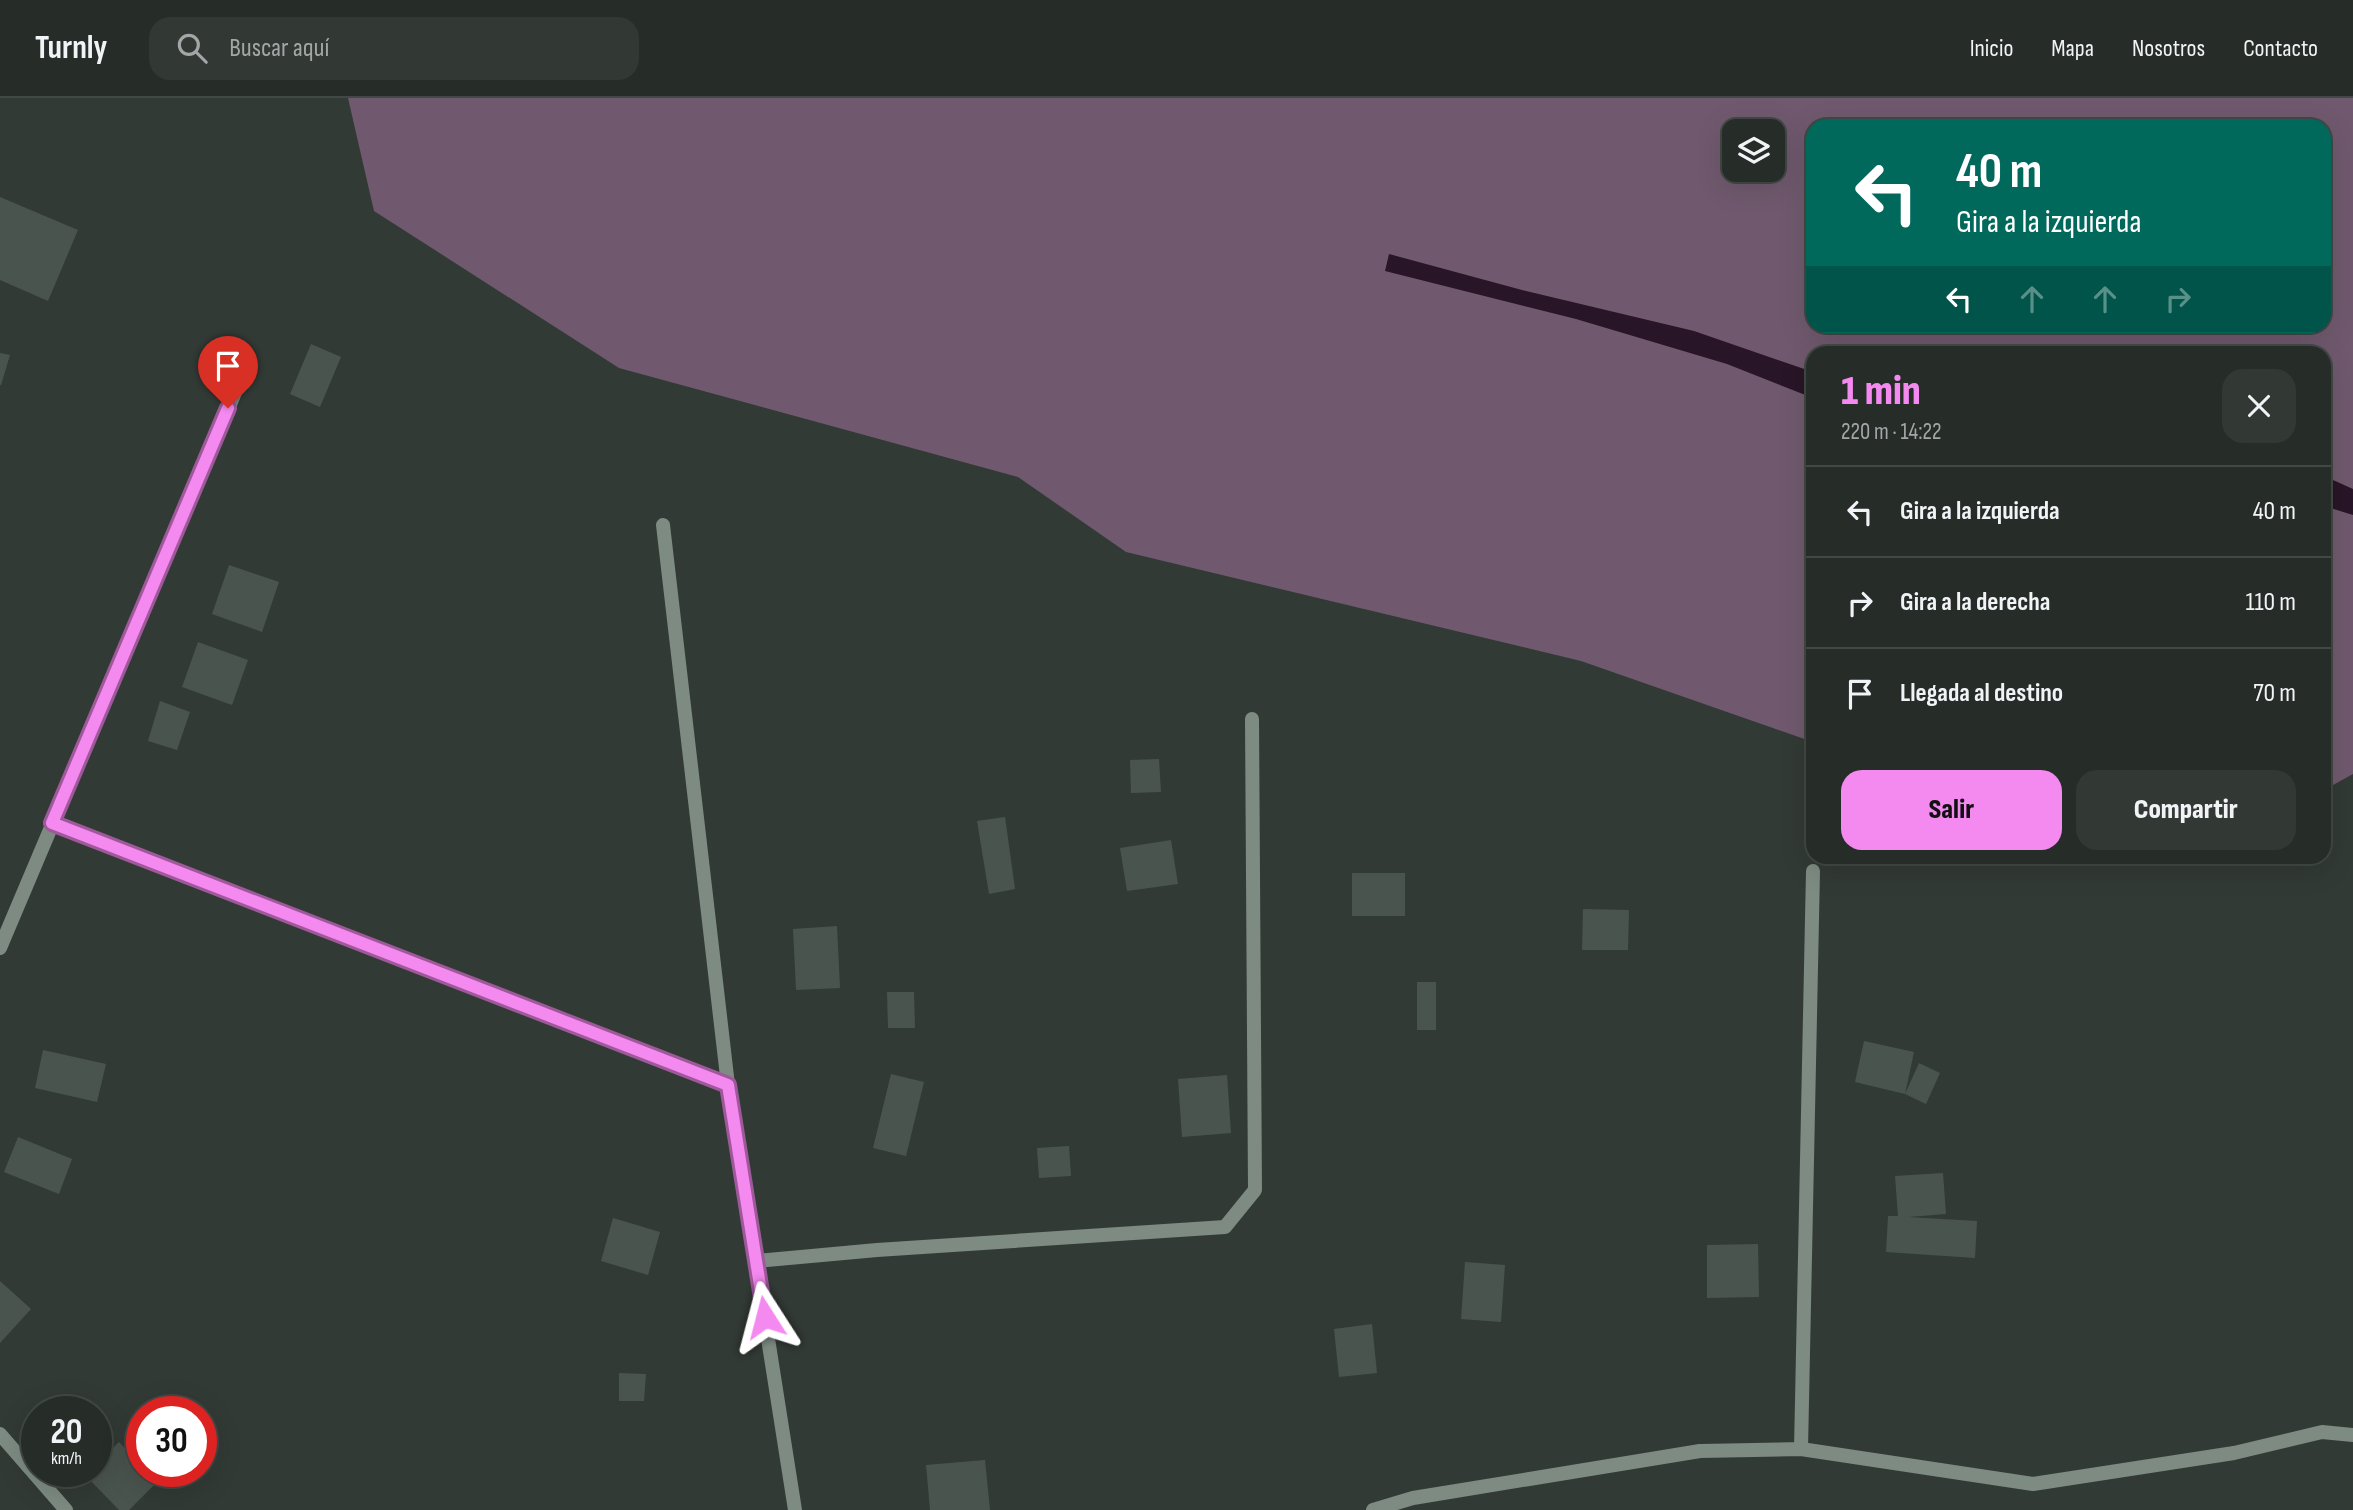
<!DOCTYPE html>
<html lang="es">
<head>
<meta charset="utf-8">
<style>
	:root { --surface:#262c28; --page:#323834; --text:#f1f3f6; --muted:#a4a7a8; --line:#424845; --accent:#f489ef }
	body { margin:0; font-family:"Sofia Sans Condensed",sans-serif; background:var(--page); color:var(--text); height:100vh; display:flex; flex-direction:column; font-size:26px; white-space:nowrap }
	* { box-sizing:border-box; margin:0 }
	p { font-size:23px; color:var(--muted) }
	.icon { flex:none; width:38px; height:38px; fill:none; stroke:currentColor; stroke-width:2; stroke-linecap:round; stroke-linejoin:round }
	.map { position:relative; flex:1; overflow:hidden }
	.details { position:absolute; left:1806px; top:248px; width:525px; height:518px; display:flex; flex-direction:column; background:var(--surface); border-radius:21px; box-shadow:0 7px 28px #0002,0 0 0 2px var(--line) }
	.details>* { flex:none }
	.banner { position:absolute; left:1806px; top:21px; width:525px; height:214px; border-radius:21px; box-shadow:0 7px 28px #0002,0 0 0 2px var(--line); background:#00695c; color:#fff; overflow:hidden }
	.tools { position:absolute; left:1722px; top:21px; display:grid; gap:14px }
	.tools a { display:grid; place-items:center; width:63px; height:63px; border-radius:14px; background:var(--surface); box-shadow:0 7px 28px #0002,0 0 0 2px var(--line); font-size:35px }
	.speed { position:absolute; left:21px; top:1298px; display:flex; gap:14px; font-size:35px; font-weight:700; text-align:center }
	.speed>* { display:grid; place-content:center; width:91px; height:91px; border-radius:50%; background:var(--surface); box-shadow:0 7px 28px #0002,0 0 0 2px var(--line); line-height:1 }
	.speed small { font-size:18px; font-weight:400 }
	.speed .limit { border:10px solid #d22; background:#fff; color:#111 }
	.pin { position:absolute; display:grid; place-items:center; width:60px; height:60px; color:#fff; margin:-72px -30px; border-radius:50% 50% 50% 0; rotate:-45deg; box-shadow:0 0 7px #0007 }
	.pin .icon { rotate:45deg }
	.me { position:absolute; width:77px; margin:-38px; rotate:351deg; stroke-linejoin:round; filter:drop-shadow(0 0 5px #0008) }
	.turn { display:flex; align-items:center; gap:24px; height:147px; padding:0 35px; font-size:32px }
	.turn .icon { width:91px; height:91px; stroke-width:2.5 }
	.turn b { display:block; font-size:49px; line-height:60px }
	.lanes { display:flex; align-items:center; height:66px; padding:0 35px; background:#0003; justify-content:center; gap:35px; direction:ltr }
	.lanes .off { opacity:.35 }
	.round { display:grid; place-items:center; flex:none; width:74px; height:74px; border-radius:21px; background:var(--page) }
	.overview { display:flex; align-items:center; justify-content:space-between; height:119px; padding:0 35px }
	h1 { font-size:42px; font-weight:800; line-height:52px; color:var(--accent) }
	.primary-button { display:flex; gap:14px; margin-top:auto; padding:14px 35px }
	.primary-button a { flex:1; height:80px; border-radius:21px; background:var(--accent); color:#111; font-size:28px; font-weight:800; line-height:80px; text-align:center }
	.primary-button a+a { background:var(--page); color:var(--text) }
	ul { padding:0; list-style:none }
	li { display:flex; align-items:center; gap:21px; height:91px; padding:0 35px; border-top:2px solid var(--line) }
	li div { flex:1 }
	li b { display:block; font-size:26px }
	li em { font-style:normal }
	header { display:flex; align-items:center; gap:42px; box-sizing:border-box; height:98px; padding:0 35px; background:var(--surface); border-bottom:2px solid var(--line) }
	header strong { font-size:33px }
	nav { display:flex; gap:38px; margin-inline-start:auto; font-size:24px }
	.search { width:490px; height:63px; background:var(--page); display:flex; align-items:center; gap:18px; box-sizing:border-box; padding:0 24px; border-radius:21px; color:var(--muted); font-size:26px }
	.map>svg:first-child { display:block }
</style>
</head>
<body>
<header>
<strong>Turnly</strong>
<div class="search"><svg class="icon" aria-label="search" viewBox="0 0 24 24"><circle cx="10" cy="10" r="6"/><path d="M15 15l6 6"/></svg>Buscar aquí</div>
<nav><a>Inicio</a><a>Mapa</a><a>Nosotros</a><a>Contacto</a></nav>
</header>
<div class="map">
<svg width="2353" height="1412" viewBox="0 0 2353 1412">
	<rect width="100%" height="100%" fill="#323a35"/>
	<path fill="#70596e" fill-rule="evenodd" d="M348,0H2353V676L2324,692V256H1813V644L1581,563L1126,454L1018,379L619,270L374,113ZM1813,28H2324V228H1813ZM1734,33H1773V72H1734Z"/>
	<path fill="#281527" d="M1389,156L1522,192L1694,233L1813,274V300L1727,266L1576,221L1385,173Z
		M2324,378L2353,391V417L2324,408Z"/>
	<path fill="#4a544e" d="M0,99L78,132L48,203L0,182Z
		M311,246L341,259L320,309L290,296Z
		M0,255L10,257L1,287H0Z
		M229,467L279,484L262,534L212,516Z
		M198,544L248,562L232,607L182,589Z
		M160,603L190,614L177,652L148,643Z
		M1159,661L1161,694L1131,695L1130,662Z
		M1005,719L1015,791L989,796L977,723Z
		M1171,742L1178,786L1127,793L1120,750Z
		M1352,775H1405V818H1352Z
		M1583,811L1629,812L1628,852H1582Z
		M837,828L840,890L796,892L793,831Z
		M1417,884H1436V932H1417Z
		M887,894H914L915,930H888Z
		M1864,943L1914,954L1905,996L1855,984Z
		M43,952L106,966L97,1004L35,990Z
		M1919,965L1940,975L1926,1006L1905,996Z
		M891,976L924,984L906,1058L873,1050Z
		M1227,977L1231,1035L1182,1039L1178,981Z
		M18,1039L72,1061L59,1096L4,1074Z
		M1069,1048L1071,1078L1039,1080L1037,1050Z
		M1943,1075L1946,1116L1908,1119L1977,1123L1975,1160L1886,1154L1888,1118H1898L1895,1078Z
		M613,1120L660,1134L648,1177L601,1163Z
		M1758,1146L1759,1199L1707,1200V1147Z
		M1465,1164L1505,1167L1501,1224L1461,1221Z
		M0,1183L31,1211L0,1245Z
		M1372,1226L1377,1275L1339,1279L1334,1231Z
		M619,1275L646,1276L644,1303H619Z
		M119,1344L142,1368V1374H148L157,1384L129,1412H119L85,1377L89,1374H96V1367Z
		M985,1362L990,1412H930L926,1367Z"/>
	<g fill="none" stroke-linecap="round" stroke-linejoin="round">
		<path stroke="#7d8b83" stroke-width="14" d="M663,427L728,987L795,1412
			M52,725L728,987
			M0,850L239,285
			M756,1163L877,1152L1225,1129L1255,1092L1252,621
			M0,1336L66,1412
			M1801,1351L1813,773
			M1373,1412L1413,1400L1700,1353L1801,1351L2033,1386L2234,1355L2322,1334L2353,1337"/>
	</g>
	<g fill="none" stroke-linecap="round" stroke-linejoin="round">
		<g stroke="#9f599b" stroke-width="18">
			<path id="route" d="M228,310L52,725L728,987L765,1219"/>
		</g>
		<use href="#route" stroke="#f489ef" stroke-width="12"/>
	</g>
</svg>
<div class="tools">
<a><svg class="icon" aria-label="layers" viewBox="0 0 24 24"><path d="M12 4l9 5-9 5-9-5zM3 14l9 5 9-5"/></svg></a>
</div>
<div class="speed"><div>20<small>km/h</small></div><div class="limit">30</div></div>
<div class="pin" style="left:228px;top:310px;background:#d93025"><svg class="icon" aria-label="arrive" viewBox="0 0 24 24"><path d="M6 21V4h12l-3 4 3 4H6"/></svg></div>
<svg class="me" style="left:765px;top:1219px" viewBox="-20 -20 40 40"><path d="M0-17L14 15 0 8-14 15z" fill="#f489ef" stroke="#fff" stroke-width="4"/></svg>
<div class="banner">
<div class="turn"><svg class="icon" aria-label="left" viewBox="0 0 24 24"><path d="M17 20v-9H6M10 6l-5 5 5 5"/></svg><div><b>40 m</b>Gira a la izquierda</div></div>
<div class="lanes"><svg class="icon" aria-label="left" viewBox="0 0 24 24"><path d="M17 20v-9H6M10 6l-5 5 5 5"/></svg><svg class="icon off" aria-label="ahead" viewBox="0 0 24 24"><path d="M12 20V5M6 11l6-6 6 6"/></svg><svg class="icon off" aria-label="ahead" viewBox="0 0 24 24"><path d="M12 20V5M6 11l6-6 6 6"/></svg><svg class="icon off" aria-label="right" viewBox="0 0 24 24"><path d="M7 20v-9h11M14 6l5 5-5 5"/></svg></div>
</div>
<section class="details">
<div class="overview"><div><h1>1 min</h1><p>220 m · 14:22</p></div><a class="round"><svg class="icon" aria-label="close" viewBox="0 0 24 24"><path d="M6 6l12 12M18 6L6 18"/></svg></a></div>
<ul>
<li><svg class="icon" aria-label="left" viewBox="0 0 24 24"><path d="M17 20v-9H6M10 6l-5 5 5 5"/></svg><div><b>Gira a la izquierda</b></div><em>40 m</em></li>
<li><svg class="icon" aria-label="right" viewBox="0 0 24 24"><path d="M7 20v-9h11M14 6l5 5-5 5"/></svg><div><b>Gira a la derecha</b></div><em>110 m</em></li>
<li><svg class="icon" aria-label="arrive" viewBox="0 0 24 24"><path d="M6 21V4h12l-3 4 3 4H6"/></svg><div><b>Llegada al destino</b></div><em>70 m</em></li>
</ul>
<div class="primary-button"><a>Salir</a><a>Compartir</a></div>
</section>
</div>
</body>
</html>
